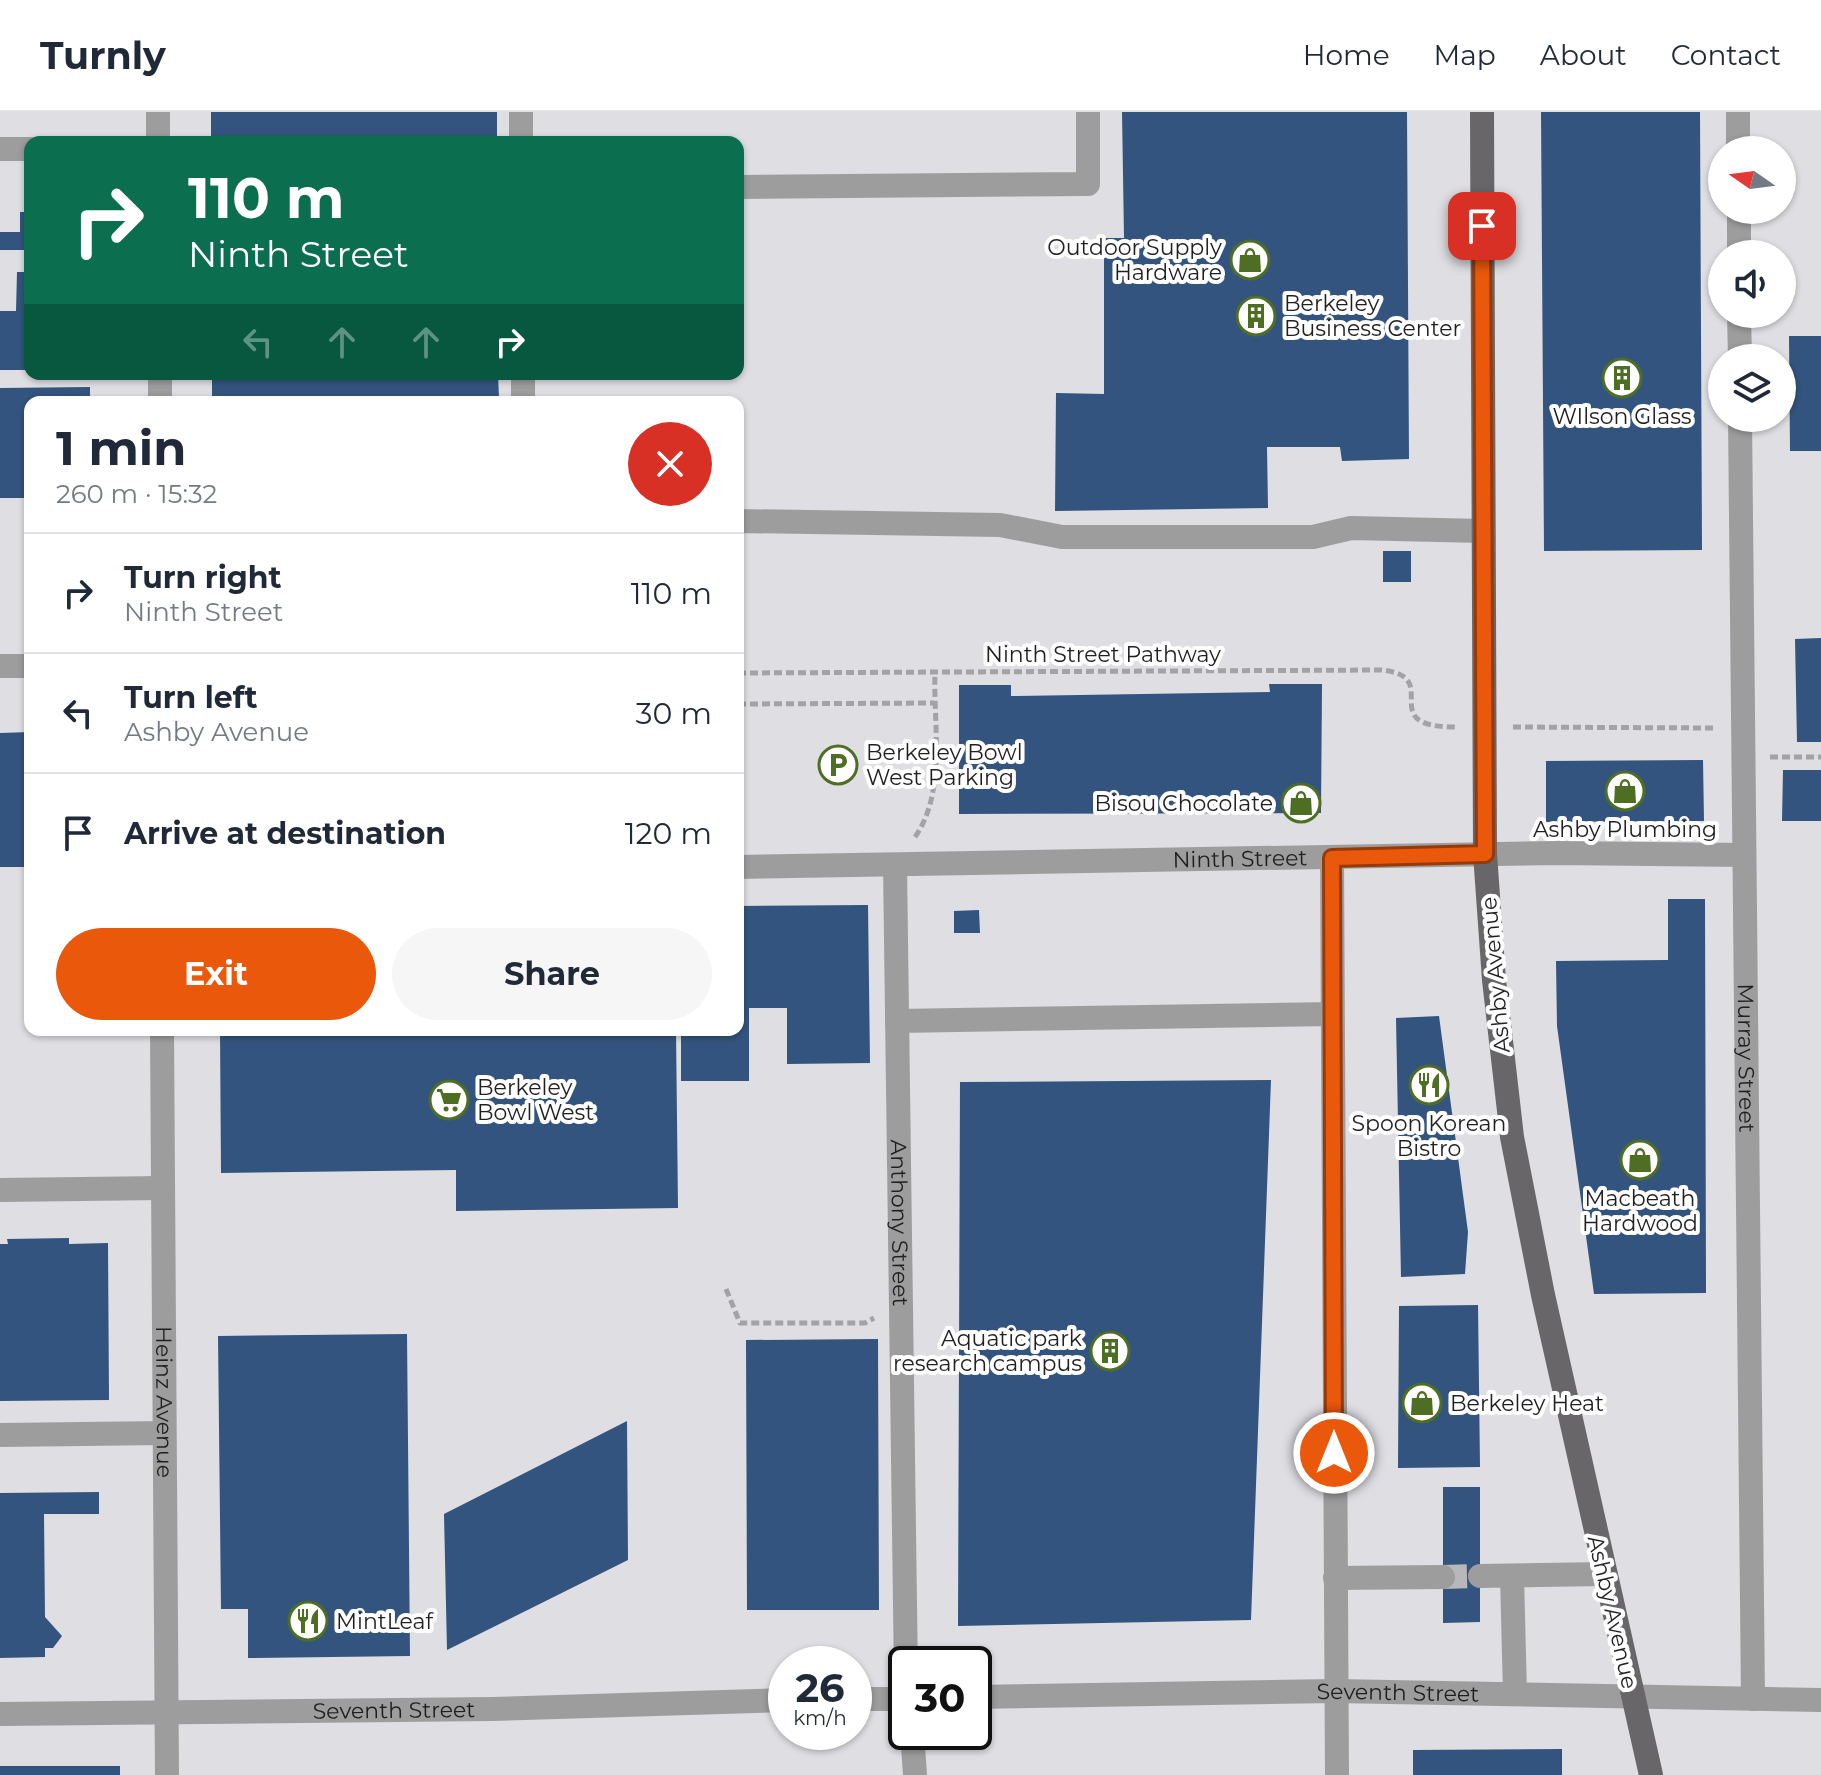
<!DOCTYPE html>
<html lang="en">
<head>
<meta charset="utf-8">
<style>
	:root { --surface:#fff; --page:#f6f6f7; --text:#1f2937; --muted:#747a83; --line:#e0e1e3; --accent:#ea580c }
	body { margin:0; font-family:Montserrat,sans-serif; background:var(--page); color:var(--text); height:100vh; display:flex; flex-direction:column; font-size:30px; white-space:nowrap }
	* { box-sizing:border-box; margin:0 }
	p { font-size:26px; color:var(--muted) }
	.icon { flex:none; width:44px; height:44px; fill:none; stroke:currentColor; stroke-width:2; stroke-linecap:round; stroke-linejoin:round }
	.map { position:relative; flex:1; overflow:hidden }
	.side { position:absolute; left:24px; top:284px; width:720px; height:640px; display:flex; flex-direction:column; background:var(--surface); border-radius:16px; box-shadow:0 2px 6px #0004 }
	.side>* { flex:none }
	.banner { position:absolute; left:24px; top:24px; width:720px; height:244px; border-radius:16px; box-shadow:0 2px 6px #0004; background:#0b6e4f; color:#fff; overflow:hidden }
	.needle { width:52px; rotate:284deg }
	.controls { position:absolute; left:1708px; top:24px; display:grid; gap:16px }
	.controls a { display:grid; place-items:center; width:88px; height:88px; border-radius:50%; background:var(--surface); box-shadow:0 2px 6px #0004; font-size:40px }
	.speed { position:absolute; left:768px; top:1534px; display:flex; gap:16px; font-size:40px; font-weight:700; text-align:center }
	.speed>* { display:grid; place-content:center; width:104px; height:104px; border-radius:50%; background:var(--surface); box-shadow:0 2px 6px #0004; line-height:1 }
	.speed small { font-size:20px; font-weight:400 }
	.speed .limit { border:4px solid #111; border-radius:12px; background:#fff; color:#111 }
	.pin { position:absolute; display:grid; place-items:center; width:68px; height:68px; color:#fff; margin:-34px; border-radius:16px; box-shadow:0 4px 12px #0006 }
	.me { position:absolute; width:88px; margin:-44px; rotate:0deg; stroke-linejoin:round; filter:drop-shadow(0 0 6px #0008) }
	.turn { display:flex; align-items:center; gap:28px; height:168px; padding:0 32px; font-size:36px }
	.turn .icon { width:104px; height:104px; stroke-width:2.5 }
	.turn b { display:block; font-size:56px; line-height:68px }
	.lanes { display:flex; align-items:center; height:76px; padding:0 32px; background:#0003; justify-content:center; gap:40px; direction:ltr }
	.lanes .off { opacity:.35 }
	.round { display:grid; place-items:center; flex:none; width:84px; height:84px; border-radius:42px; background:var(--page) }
	.headline { display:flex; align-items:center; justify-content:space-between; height:136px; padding:0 32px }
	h1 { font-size:48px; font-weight:700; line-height:60px }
	.primary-button { display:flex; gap:16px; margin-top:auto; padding:16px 32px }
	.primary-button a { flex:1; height:92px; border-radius:48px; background:var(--accent); color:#fff; font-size:32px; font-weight:700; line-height:92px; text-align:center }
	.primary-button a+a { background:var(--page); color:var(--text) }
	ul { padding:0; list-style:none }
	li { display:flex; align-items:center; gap:24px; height:120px; padding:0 32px; border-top:2px solid var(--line) }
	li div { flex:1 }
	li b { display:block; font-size:30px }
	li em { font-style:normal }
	header { display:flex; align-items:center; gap:48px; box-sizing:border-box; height:112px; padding:0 40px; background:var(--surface); border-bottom:2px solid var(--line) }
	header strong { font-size:38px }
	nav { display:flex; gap:44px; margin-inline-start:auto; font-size:28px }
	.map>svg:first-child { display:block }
</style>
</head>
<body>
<header>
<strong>Turnly</strong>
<nav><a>Home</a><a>Map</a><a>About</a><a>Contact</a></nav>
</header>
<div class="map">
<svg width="1821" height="1663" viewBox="0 0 1821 1663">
	<rect width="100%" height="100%" fill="#dedee3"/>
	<path fill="#33547e" d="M211,0H497V30H211Z
		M1122,0H1407L1409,347L1342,349L1340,335H1267L1268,396L1055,399L1056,281L1104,282V126H1124Z
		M1541,0H1700L1702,438L1544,439Z
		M20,100H30V138H0V120H20Z
		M17,160H30V258H0V199H16Z
		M1789,224H1821V339H1790Z
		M212,262H498L499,286L212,290Z
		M90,275V290H30V386H0V276Z
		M1383,439H1411V470H1383Z
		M1821,526V630H1797L1795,527Z
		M1269,572H1322L1321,701L959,702V573H1011V584L1270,580Z
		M30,620V755H0V621Z
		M1703,648L1704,709L1546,710V649Z
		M1783,658H1821V709H1782Z
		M1668,787H1705L1706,1181L1594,1182L1557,914L1556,849L1668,848Z
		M868,793L870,951L787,952V896H749V969H681V918H738V794Z
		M979,798L980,821H954V799Z
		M1439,904L1468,1120L1465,1162L1401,1165L1396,906Z
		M220,918H676L678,1096L456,1099V1058L221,1061Z
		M1271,968L1251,1508L958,1514L960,970Z
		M69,1126V1132L108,1131L109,1288L0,1289V1132H8L7,1127Z
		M1478,1193L1480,1355L1398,1356L1399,1194Z
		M407,1222L410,1544L248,1546V1497H221L218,1224Z
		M878,1227L879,1498H747L746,1228Z
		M627,1309L628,1448L447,1538L444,1402Z
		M1443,1375H1480V1510L1443,1511Z
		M99,1380V1402H44L45,1505L62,1524L53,1536H45V1545L0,1546V1381Z
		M1562,1637V1663H1413V1638Z
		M0,1654H120V1663H0Z"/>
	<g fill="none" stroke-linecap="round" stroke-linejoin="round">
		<path stroke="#b8b8bc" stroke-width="24" stroke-dasharray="24 12" stroke-linecap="butt" d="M1443,1465L1480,1464"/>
		<path stroke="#a3a3a7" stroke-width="5" stroke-dasharray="8 4" stroke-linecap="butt" d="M738,561L1381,558C1446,564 1372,615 1455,615
			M738,592L934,591
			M1513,615L1715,616
			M1770,645H1821
			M915,725C947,679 933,612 935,559
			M726,1177L740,1211H865L874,1206"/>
		<g stroke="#9e9d9e" stroke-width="24">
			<path d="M158,0V30"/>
			<path d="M521,0V30"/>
			<path d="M1738,0V38"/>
			<path d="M0,37H30"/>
			<path d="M738,75L1088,72V0"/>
			<path d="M1739,98V142"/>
			<path d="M1739,202L1740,246"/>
			<path d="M160,262V290"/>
			<path d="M523,262V290"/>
			<path id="s1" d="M1740,306L1753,1587"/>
			<path d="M738,409L1000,413L1062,425H1313L1351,416L1482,419"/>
			<path d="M0,554H30"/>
			<path d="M1332,746L1337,1663"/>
			<path id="s2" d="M895,753L906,1566"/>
			<path id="s3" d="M738,755L1557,741L1744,743"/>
			<path d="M897,909L1332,902"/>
			<path id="s4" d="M162,918L167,1663"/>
			<path d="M0,1078L163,1076"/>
			<path d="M0,1323L164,1321"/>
			<path d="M1480,1464L1605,1462"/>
			<path d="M1512,1464L1515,1582"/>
			<path d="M1335,1466L1443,1465"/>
			<path id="s5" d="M974,1585L1335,1579L1821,1588"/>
			<path d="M854,1587H906"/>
			<path id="s6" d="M0,1602L493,1597L786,1588"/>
			<path d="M912,1620L915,1663"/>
		</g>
		<path stroke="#686669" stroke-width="24" d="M1482,0L1485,742L1494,868L1512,1025L1543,1183L1651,1663"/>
	</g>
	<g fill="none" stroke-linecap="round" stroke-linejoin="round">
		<g stroke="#983908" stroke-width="20">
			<path id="route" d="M1334,1341L1332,746L1485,742L1482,114"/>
		</g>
		<use href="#route" stroke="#ea580c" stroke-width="14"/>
	</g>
	<defs>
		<g id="shop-ring" transform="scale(2)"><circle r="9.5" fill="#fff" stroke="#4e6e24" stroke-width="1.5"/><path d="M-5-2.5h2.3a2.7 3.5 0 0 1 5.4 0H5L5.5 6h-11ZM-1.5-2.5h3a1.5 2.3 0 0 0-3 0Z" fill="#4e6e24"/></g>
		<g id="building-ring" transform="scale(2)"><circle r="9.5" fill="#fff" stroke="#4e6e24" stroke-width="1.5"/><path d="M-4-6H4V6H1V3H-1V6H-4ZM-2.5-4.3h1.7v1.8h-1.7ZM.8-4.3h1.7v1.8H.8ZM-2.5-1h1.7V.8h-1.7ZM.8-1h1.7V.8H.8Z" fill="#4e6e24"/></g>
		<g id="parking-ring" transform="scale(2)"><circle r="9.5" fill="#fff" stroke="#4e6e24" stroke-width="1.5"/><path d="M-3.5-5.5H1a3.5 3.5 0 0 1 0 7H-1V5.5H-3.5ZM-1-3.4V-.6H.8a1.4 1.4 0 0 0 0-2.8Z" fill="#4e6e24"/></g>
		<g id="restaurant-ring" transform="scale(2)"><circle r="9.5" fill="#fff" stroke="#4e6e24" stroke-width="1.5"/><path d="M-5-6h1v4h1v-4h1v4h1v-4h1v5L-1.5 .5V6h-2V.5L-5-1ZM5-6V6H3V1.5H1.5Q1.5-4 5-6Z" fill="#4e6e24"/></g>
		<g id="supermarket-ring" transform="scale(2)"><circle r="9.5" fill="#fff" stroke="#4e6e24" stroke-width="1.5"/><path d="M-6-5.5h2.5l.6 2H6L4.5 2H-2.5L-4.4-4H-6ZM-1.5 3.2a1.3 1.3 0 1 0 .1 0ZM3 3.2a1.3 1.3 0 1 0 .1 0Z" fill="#4e6e24"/></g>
	</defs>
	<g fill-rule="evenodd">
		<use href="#shop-ring" x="1250" y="148"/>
		<use href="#building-ring" x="1256" y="204"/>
		<use href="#building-ring" x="1622" y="266"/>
		<use href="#parking-ring" x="838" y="653"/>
		<use href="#shop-ring" x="1625" y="679"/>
		<use href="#shop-ring" x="1301" y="691"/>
		<use href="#restaurant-ring" x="1429" y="973"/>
		<use href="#supermarket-ring" x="449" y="988"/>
		<use href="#shop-ring" x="1640" y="1048"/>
		<use href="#building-ring" x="1110" y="1239"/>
		<use href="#shop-ring" x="1422" y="1291"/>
		<use href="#restaurant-ring" x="308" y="1509"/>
	</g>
	<g text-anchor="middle" stroke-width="8" stroke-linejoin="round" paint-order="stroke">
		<g font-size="22" fill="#1f1f21" stroke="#fff" text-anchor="start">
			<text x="1222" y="143" text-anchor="end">Outdoor Supply<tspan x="1222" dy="25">Hardware</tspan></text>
			<text x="1284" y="199">Berkeley<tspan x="1284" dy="25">Business Center</tspan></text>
			<text x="1622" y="312" text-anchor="middle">WIlson Glass</text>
			<text x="866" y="648">Berkeley Bowl<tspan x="866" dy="25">West Parking</tspan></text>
			<text x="1273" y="699" text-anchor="end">Bisou Chocolate</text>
			<text x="1625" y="725" text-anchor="middle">Ashby Plumbing</text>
			<text x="477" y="983">Berkeley<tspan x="477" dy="25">Bowl West</tspan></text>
			<text x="1429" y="1019" text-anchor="middle">Spoon Korean<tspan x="1429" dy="25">Bistro</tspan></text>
			<text x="1640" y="1094" text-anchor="middle">Macbeath<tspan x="1640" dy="25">Hardwood</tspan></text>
			<text x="1082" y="1234" text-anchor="end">Aquatic park<tspan x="1082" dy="25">research campus</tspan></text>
			<text x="1450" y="1299">Berkeley Heat</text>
			<text x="336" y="1517">MintLeaf</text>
		</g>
		<g font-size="22" fill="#1f1f21" stroke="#fff">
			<text x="1103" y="550">Ninth Street Pathway</text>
			<text dy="8" stroke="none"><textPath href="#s3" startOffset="502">Ninth Street</textPath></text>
			<text transform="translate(1495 863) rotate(-95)" y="8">Ashby Avenue</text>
			<text dy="8" stroke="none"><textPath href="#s1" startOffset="640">Murray Street</textPath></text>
			<text dy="8" stroke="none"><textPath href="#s2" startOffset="358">Anthony Street</textPath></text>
			<text dy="8" stroke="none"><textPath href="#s4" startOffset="372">Heinz Avenue</textPath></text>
			<text transform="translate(1613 1500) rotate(77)" y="8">Ashby Avenue</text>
			<text dy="8" stroke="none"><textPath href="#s5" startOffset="424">Seventh Street</textPath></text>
			<text dy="8" stroke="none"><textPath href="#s6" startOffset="394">Seventh Street</textPath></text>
		</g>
	</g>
</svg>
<div class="controls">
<a><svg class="needle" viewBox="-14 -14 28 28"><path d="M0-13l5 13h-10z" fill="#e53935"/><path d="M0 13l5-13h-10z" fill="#747a83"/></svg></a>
<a><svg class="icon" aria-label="sound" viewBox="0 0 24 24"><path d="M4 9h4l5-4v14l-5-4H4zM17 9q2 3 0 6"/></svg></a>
<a><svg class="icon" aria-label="layers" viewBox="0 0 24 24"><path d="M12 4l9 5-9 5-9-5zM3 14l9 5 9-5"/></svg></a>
</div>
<div class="speed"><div>26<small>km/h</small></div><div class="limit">30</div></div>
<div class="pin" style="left:1482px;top:114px;background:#d93025"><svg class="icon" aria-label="arrive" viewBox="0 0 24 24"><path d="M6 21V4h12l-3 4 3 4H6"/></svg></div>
<svg class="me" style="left:1334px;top:1341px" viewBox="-20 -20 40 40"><circle r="17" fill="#ea580c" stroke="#fff" stroke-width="3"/><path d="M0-11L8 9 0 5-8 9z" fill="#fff"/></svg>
<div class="banner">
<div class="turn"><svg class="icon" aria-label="right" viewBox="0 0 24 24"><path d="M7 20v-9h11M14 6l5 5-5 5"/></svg><div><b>110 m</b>Ninth Street</div></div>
<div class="lanes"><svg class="icon off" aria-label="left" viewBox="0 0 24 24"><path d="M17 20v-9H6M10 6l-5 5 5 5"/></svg><svg class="icon off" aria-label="ahead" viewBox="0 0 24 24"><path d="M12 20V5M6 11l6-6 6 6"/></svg><svg class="icon off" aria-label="ahead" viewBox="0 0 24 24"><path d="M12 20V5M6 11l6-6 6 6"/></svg><svg class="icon" aria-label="right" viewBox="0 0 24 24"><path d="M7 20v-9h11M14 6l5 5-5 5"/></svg></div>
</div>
<section class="side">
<div class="headline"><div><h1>1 min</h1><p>260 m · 15:32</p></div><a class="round" style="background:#d93025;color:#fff"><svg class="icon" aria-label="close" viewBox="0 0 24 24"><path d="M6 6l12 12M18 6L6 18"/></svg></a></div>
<ul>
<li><svg class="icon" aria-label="right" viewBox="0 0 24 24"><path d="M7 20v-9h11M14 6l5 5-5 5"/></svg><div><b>Turn right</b><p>Ninth Street</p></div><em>110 m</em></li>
<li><svg class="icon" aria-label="left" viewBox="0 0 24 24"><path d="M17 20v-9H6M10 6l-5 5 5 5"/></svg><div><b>Turn left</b><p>Ashby Avenue</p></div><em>30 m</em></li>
<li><svg class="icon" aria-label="arrive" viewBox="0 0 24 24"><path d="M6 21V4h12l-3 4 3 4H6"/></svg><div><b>Arrive at destination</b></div><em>120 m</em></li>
</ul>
<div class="primary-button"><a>Exit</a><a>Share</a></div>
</section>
</div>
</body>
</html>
